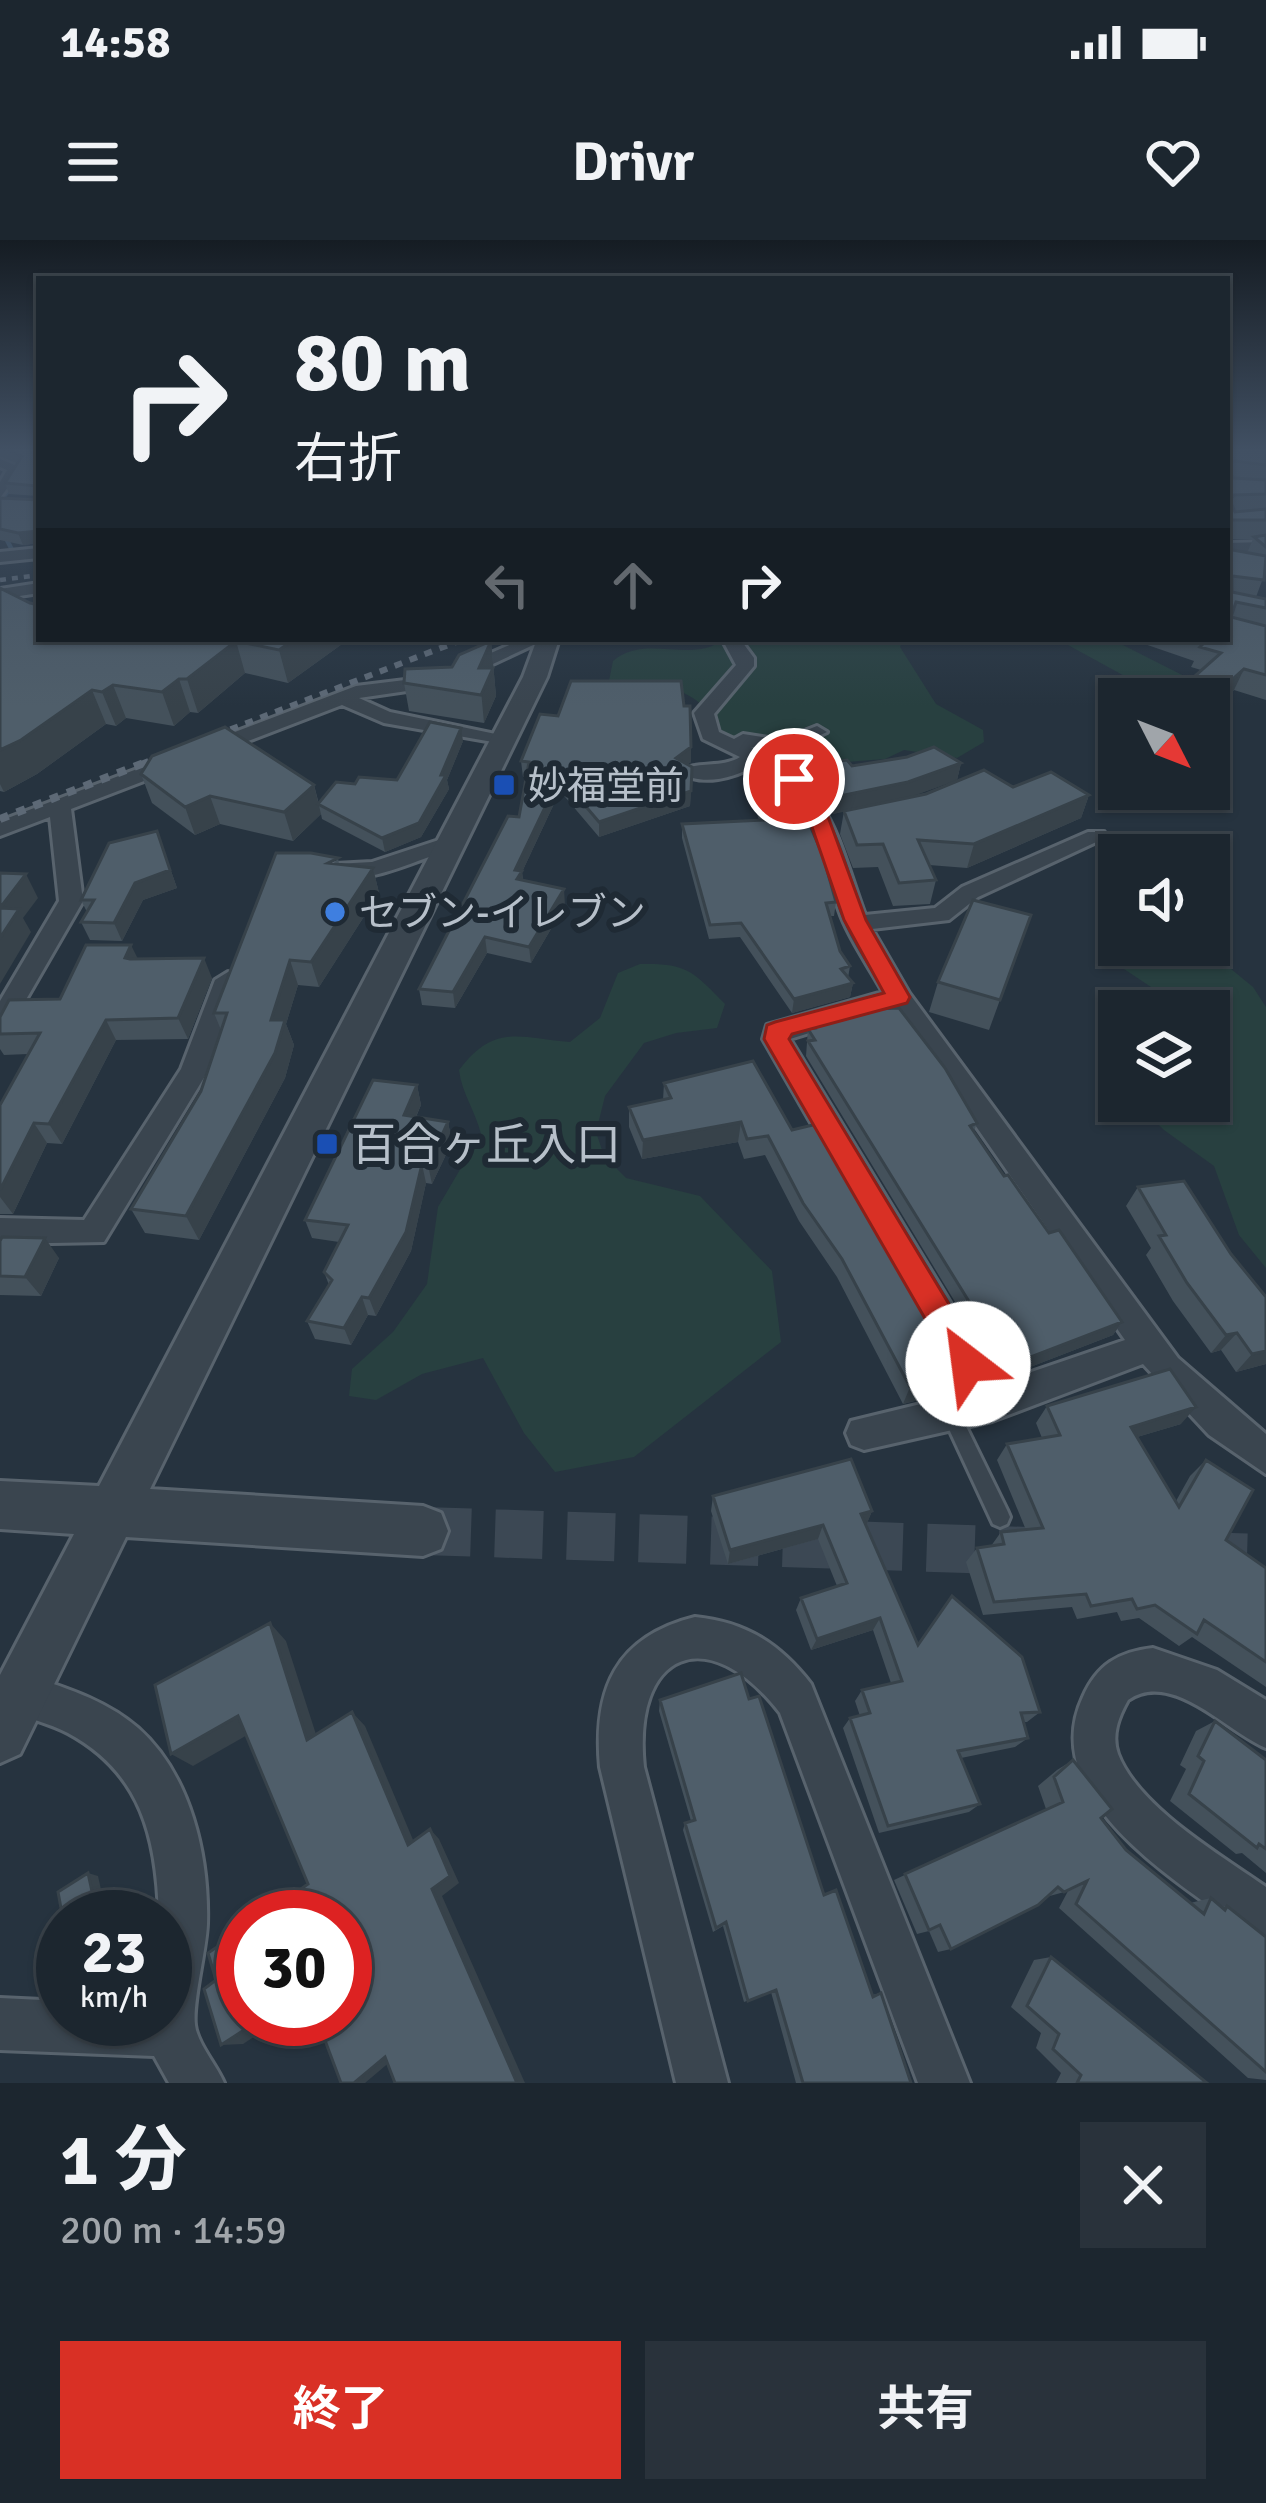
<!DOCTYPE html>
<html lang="ja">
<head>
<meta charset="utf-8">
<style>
	:root { --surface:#1c262f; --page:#29323b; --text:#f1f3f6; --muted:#a0a5aa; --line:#3a434b; --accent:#d93025 }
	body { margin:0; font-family:Signika,"Noto Sans JP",sans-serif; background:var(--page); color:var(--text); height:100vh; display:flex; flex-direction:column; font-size:45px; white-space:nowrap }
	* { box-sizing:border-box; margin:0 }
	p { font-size:39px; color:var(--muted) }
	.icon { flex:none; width:66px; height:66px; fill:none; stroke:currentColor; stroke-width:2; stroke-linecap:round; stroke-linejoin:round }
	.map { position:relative; height:1843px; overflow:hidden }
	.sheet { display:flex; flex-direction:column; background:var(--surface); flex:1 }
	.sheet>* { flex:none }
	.hud { position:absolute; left:36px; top:36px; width:1194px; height:366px; border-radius:0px; box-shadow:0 3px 9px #0004,0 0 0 3px var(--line); background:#1c262f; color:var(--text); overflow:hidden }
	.needle { width:78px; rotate:132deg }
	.buttons { position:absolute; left:1098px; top:438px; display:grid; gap:24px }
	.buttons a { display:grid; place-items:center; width:132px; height:132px; border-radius:0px; background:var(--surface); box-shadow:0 3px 9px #0004,0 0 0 3px var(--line); font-size:60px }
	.speed { position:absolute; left:36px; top:1650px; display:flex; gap:24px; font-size:60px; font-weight:700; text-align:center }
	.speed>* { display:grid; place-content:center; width:156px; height:156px; border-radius:50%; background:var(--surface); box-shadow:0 3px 9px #0004,0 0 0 3px var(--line); line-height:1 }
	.speed small { font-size:30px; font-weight:400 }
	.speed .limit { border:18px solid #d22; background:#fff; color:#111 }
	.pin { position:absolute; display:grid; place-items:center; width:102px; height:102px; color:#fff; margin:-51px; border:6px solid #fff; border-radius:50%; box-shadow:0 3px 12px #0007 }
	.me { position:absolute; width:132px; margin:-66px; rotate:330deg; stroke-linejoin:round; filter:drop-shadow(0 0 9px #0008) }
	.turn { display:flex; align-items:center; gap:42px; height:252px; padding:0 60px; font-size:54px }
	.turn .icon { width:156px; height:156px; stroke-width:2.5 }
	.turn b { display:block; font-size:84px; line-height:102px }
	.lanes { display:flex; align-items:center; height:114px; padding:0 60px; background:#0003; justify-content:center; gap:60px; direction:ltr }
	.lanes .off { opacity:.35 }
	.round { display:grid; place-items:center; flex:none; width:126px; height:126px; border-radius:0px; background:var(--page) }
	.head { display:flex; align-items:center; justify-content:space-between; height:204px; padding:0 60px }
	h1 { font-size:72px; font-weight:700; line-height:90px }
	.cta { display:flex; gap:24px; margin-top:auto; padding:24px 60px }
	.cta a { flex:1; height:138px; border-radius:0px; background:var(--accent); color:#fff; font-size:48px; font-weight:700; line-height:138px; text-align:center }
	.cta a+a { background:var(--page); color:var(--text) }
	.status { display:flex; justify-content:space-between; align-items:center; height:84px; padding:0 60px; background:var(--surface); direction:ltr }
	.status svg { height:33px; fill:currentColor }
	header { display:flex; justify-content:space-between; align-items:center; height:156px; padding:0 60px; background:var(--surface); font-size:54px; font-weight:700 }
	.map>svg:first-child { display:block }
</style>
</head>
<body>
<div class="status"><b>14:58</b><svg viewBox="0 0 49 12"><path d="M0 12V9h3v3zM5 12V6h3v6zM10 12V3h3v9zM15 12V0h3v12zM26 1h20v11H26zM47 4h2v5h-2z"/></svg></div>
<header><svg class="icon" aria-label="menu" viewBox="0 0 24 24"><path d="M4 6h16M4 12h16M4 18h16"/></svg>Drivr<svg class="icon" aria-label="heart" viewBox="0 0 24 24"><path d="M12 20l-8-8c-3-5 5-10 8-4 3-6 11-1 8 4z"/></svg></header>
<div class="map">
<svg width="1266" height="1843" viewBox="0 0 1266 1843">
	<rect width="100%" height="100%" fill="#26333f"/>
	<path fill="#284040" d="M724,399H903L900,407L936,464L983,490L984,502L957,518L904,510L885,519L807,525L736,504L716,491C703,442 652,446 609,441L613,421C646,393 691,425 724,399Z
		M1057,399H1111L1194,441L1181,449L1180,459L1161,456Z
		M1209,668L1213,670L1214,715L1253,747L1266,767V1028L1239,995L1214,926L1164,890L1139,865L1209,861V771H1164L1152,759L1151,747L1106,717L1119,694V705H1209Z
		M640,724C687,723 693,731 725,764L717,788L676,793L644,803L605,856L596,892L604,916L626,938L700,956L772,1031L781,1102L634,1217L555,1232L524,1193L483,1118L422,1134L376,1160L349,1156L352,1129L393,1092L427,1044L438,967L481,894C475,870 462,854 459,830C495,783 518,798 570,802L600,778L618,733Z"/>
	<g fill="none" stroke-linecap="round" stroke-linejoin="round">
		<path stroke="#3c5367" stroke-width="4.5" d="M0,261L17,240
			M0,286L17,320"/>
		<path stroke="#3c4854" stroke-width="48" stroke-dasharray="48 24" stroke-linecap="butt" d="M423,1291L1027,1311
			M1199,1316L1266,1318"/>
		<g stroke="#58636d" stroke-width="6">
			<path id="service" d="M952,1168L958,1170L1007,1270L1010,1277L1007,1284L1000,1287L993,1284L943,1176L946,1170Z"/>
		</g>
		<g stroke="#58636d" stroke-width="6">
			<path id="minor" d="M0,219L22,228L0,258V242L7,230L0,227Z
				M1266,302V310L1227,313V303Z
				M39,308V318L0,322V312Z
				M39,343V353L0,359V349Z
				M523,399H546L448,445L359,458L390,472L510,497V505L384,483L342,465L71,569L83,661L9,789L0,792V761L59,661L50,577L0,596V581L356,446L438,436Z
				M722,399H740L754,418V426L714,474L719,492L734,499L743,494L782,500L817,486L827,492L784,512L751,507C832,546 836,596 865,675L935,668L962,647L1088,592H1104L1107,597L978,657L949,680L872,689L909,753L1178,1118L1266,1194V1234L1209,1195L1143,1124L992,1181L864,1210L851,1205L846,1193L851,1181L966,1153L763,799L767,785L883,752C870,728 852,703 842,678C820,622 814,554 756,525C735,538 701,547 680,532C696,520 721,529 740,517L703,499L694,473L736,425ZM893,767L1125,1100L999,1143L790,799Z
				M454,595L462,597V607C417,617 375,646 327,636L324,631L335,624L372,622Z
				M228,732L241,740L208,831L104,1002L0,1004V978L84,980L181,829L215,740Z
				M695,1377C746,1382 780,1404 811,1444L970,1843H918L780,1473C708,1380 632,1411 644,1527L728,1843H676L600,1527C593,1450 615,1397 695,1377Z
				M1153,1408L1217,1430L1266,1460V1508C1227,1492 1172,1429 1128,1460C1119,1476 1111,1495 1118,1514C1138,1567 1222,1616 1266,1647V1701L1249,1694C1182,1644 1035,1560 1083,1457C1097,1425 1118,1412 1153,1408Z
				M21,1433C62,1447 105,1459 138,1488C191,1535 209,1616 207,1684C206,1711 192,1763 195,1785C197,1803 217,1826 224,1843H169L154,1816L0,1810V1758L63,1761V1779H165V1677H159C157,1599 142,1533 68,1493C49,1483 26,1478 6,1469L0,1453L6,1439Z"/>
		</g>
		<g stroke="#58636d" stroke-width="6">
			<path id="tertiary" d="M537,399H559L547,437L150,1249L423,1266L441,1273L448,1291L441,1309L423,1316L126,1297L20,1514L0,1523V1435L74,1294L0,1289V1241L99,1246L523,437Z"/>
		</g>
		<use href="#service" fill="#3a454f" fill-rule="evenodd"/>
		<use href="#minor" fill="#3a454f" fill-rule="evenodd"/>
		<use href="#tertiary" fill="#3a454f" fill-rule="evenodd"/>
		<path stroke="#5d6976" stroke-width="4.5" stroke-dasharray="6 6" stroke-linecap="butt" d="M0,340L39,335"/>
		<path stroke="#5d6976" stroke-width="6" stroke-dasharray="8 8" stroke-linecap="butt" d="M141,524L464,399"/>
		<path stroke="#5d6976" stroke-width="8" stroke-dasharray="9 9" stroke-linecap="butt" d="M0,579L149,521"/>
	</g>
	<path fill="#44515b" d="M0,208H39V303L23,305L0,300V258L38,260V256L9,254L5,243L17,223L0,216Z
		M1227,208H1266V330L1256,357L1266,359V460L1234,450L1217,466L1209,463V459H1196L1187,456L1196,435L1201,430L1191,427L1194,421L1130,399H1227V309L1247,313L1253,299H1227Z
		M0,348L30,363L39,399H349L288,443L245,433L198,473L190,472L174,486L126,478L116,486L106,484L37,534L4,552L0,551Z
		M491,401L496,456L484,483L409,471L404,443L452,427Z
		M684,466L691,507V522L688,524L692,527L690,566L599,597L560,551L522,632L523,640L565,665L531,723L487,713L455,768L422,765L419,749L519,577L526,537H523L521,521L558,476Z
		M463,501L447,540L449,549L421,597L385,612L322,579L321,574L293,601L220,584L195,595L152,563L141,534L314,545L319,564L355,544L397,540Z
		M961,523L957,540L906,558L1013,547L1089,555L1081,578L967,628L929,625L936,640L930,664L893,666L878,627L853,628L840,594L844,571L833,574L829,563L826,561L811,541L813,525L852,526Z
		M758,558L836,662L834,676H830L840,711L850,726L848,738L853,743L850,757L792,773L740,697L709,699L682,598V584L759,580L756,571Z
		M157,591L177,648L143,660L122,701L90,700L81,682L87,672L81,660Z
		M338,618L339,624L373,628L379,653L319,747L298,745L286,784L294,805L285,838L199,1000L145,993L131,969L201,851L221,790L214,773Z
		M1031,675L989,790L929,772L938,742Z
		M138,719L212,738L188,799L116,800L62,904L47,903L13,974H0V865L28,814L4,815L0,809V777L60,759Z
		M812,783L977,883L974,891L1004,936L1122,1082L1113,1095L1015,1133L1009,1118L992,1123L806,816L808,789H811Z
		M664,843L792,890L956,1124L962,1135L953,1151L903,1164L837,1037L799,981L765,915L744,919L738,902L642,919L629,887V867L663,860Z
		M417,845L421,865L416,877L448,882L452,902L432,944L426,943L411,1011L376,1076L368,1075L351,1105L315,1099L307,1081L329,1045L324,1032L339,1002L312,998L305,980Z
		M1138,947L1231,1014L1266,1057V1124L1236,1132L1221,1110L1211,1113L1173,1061L1146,1015L1151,1008L1126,966Z
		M0,1001L59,1018L41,1056L0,1055Z
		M1047,1166L1181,1184L1137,1197L1176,1261L1190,1236L1206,1220L1226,1300L1266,1328V1447L1192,1397L1179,1406L1139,1378L1121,1381L1117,1372L1077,1379L1072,1367L983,1375L966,1322L977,1308L991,1306L1001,1292L1026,1290L997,1220L1007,1204L1042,1198L1036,1183Z
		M713,1256L872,1271L866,1285L918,1404L1040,1472L1027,1482H1023L1028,1498L1015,1507L961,1518L980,1564L969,1572L879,1593L843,1488L850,1478L860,1476L855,1461L862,1450L891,1443L873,1390L811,1410L796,1370L801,1358L837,1346L818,1299L728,1324L711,1271Z
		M749,1459L824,1655L872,1755L881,1753L911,1843H796L771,1752L744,1762L723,1686L713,1692L683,1590L685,1583L691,1581L659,1471L660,1460Z
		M1215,1481L1266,1520V1633L1242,1613L1236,1614L1170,1561L1186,1529L1180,1525L1196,1491Z
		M1073,1520L1101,1578L1126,1610L1190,1663L1211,1658L1222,1667L1227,1666L1266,1697V1840L1248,1838L1059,1668L1068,1651L1046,1657L951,1709L938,1712L929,1691L917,1694L894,1640L1046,1569L1038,1546L1057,1530Z
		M1051,1717L1207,1843H1056L1061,1833L1036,1808L1041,1793L1011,1767L1034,1720Z"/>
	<path fill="#37424a" d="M39,291V303L23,305L18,293Z
		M295,399H349L288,443L279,410Z
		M652,399H687L652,404Z
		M236,401L245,433L198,473L187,439Z
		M491,401L496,456L484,483L479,428Z
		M1244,429L1234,450L1217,466L1227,444Z
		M179,439L190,472L174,486L162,452Z
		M113,445L126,478L116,486L102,452Z
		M92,450L106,484L37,534L4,552L0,544V510Z
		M461,488L463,501L447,540L449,549L421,597L385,612L382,598L441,535Z
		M691,507V522L676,534V518Z
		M961,523L957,540L905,559L833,574L835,557Z
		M560,536V551L522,632L524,647L518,643L515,630Z
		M314,545L321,574L293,601L284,572Z
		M691,551L690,566L599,597V582Z
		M1089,555L1081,578L967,628L974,604Z
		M210,556L220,584L195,595L185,567Z
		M157,591L177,648L143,660L122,701L114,683Z
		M373,628L379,653L319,747L311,722Z
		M26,634L38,658L23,678L31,692L0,744V668Z
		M564,649L565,665L531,723L529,707Z
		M485,697L487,713L455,768L453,752Z
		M131,705L141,725L125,718Z
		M204,718L212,738L188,799L178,778Z
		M290,720L298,745L286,784L294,805L285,838L199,1000L186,976L271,780Z
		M853,743L850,757L792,773L794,759Z
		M106,780L116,800L62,904L49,884Z
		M417,845L421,865L408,894L404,875Z
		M448,882L452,902L432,944L428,925Z
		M741,882L738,902L642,919L643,900Z
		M34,883L47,903L13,974L0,957V950Z
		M422,924L426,943L411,1011L376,1076L369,1058Z
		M45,998L59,1018L41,1056L25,1037Z
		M362,1057L368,1075L351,1105L344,1088Z
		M1122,1082L1113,1095L1015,1133L1023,1120Z
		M1237,1093L1221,1110L1211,1113L1226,1095Z
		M1016,1105L1009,1118L992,1123L999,1110Z
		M1266,1111V1124L1236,1132L1252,1114Z
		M962,1135L953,1151L903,1164L910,1147Z
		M1196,1167L1181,1184L1117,1203L1131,1187Z
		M872,1271L866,1286L861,1274Z
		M823,1285L818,1299L728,1324L730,1310Z
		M880,1378L873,1390L811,1410L817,1399Z
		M270,1383L286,1401L322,1513L307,1500Z
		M352,1472L365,1486L419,1614L408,1605Z
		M238,1476L256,1490L193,1526L171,1514Z
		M430,1589L439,1599L459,1643L442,1656L525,1843H517L432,1649Z
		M88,1633L98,1636L106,1672L98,1677H84Z
		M261,1779H281L243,1804L221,1805Z
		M398,1815L365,1843H354L385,1817Z"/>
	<path fill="#4f5e6a" stroke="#37424a" stroke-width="3" d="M2,208H39V291L18,293L0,289V258L38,260V246L5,243L22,216Z
		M1227,208H1266V225L1234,221L1229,225L1233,238L1266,240V254L1234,255L1230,260L1235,272L1266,269V280H1233L1227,276Z
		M1266,295V307L1254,297Z
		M1227,309L1266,316L1264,340L1232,336V352L1266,359V368L1236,362L1231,377L1266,386V435L1244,429L1227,444L1196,435L1221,413L1200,407L1205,402L1198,399H1227Z
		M0,348L30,363L39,365V399H295L279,410L236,401L187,439H179L162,452L113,445L102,452L92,450L21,500L0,510Z
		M491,401L479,428H493L481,455L404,443L405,429L452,427L459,415Z
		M571,441H681L684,466H690L691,507L676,518L692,527L691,551L599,582L560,536L515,630L522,631L517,639L564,649L529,707L485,697L453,752L419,749L508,576L519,577L529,522L521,521L540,474L558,476Z
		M430,482L461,488L441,535H446L419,583L382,598L318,564L336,542L355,544L359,537L397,540Z
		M225,487L314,545L284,572L210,556L185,567L141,534L152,516Z
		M934,507L961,523L908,542L835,557L831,550L839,549L829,545L813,525L847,520L852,526L907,517Z
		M984,530L1013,547L1051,532L1089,555L974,604L918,600L936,640L899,643L883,604L857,605L844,571L926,554Z
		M797,555L823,616L836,662L826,663L840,711L850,726L841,729L853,743L794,759L741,683L710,685L682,584L765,580L758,558Z
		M157,591L170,630L135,643L114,683L81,682L94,660H81L109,603Z
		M276,613H311L338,618L328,623L373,628L311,722L290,720L271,780H285L275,813L186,976L131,969L201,851L227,773H214Z
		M0,633L26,634L0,668L19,669L0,698Z
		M973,660L1031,675L1000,760L938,742Z
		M86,705H131L125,718L130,719L204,718L178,778L106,780L49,884L34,883L0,950V865L40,793L0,794V777L9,760L60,759Z
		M873,764L877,769L899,768L945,828L977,883L970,886L1004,936L1008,935L1049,993L1059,990L1122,1082L1023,1120L1016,1105L999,1110L808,801L815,800L808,789L815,788L812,783Z
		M753,821L792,890L821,883L959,1118L953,1120L962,1135L910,1147L842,1019L803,963L768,896L747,899L741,882L643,900L629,867L671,858L664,843Z
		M373,840L417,845L404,875L448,882L428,925L422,924L406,992L369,1058L362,1057L344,1088L307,1081L332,1040L324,1032L348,985L305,980Z
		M1184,941L1231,1014L1266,1057V1111L1252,1114L1237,1093L1226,1095L1187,1043L1159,996L1166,995L1138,947Z
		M2,997L45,998L25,1037L0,1036V1001Z
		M1170,1129L1196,1167L1131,1187L1179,1267L1206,1220L1253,1250L1226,1300L1266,1328V1422L1204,1380L1197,1394L1155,1365L1137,1369L1132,1359L1091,1366L1086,1354L994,1362L977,1308L1004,1304L1001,1292L1043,1288L1007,1204L1060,1195L1047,1166Z
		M851,1219L872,1271L861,1274L918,1405L952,1356L1022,1417L1040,1472L1021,1473L1028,1498L958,1511L980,1564L888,1586L850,1478L870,1473L862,1450L902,1441L880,1378L817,1399L801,1358L847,1343L823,1285L730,1310L713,1256Z
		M270,1383L307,1500L352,1472L408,1605L430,1589L450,1636L432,1649L517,1843H395L385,1817L354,1843H341L317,1779H345V1677H261L308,1644L238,1476L171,1514L155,1445Z
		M741,1433L749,1459L759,1456L824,1655L836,1650L873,1757L881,1753L911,1843H803L776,1750L748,1761L726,1682L716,1688L685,1583L695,1580L660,1460Z
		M1215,1481L1266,1520V1609L1259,1604L1257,1608L1189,1554L1204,1521L1198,1516Z
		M1073,1520L1112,1569L1101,1578L1126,1610L1204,1674L1211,1658L1225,1670L1227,1666L1266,1697V1832L1076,1664L1087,1641L1064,1652L1058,1647L1038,1665L951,1709L940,1685L929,1690L905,1634L1063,1562L1054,1537Z
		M88,1633L96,1670L84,1677H63V1679L58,1652Z
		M243,1689V1779H261L221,1805L204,1749L216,1740L208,1713Z
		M1051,1717L1207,1843H1077L1081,1835L1053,1809L1059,1794L1027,1766Z"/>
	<linearGradient id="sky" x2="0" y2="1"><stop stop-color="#151c23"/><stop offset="0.45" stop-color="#415063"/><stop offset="1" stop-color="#415063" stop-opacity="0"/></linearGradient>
	<rect width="1266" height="466" fill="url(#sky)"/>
	<path fill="#d93025" stroke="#8d1f18" stroke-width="3" d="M794,533L823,563L866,680L910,757L907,763L792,794L789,799L979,1114L984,1124L979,1134L968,1138L957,1134L764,799L767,785L775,782L884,753L844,680L804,564L784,539Z"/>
	<g fill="#1a4fb4" stroke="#1f2a34" stroke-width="4.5">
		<rect x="492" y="533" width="24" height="24" rx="6"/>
		<rect x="315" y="892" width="24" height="24" rx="6"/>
	</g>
	<circle fill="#3f7fe0" stroke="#1f2a34" stroke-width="4.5" cx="335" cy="672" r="12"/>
	<g text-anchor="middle" stroke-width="12" stroke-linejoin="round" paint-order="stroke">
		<g font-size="39" fill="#b7c0ca" stroke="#1f2a34" text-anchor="start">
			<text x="528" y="559">妙福堂前</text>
			<text x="359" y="686">セブン-イレブン</text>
		</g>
		<g font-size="45" fill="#b7c0ca" stroke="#1f2a34" text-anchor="start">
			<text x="351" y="920">百合ヶ丘入口</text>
		</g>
	</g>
</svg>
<div class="buttons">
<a><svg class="needle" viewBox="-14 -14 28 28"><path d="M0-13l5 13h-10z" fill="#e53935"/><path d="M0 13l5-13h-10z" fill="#a0a5aa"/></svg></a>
<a><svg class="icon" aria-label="sound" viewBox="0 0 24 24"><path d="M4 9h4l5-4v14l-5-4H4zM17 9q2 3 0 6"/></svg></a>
<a><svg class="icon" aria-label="layers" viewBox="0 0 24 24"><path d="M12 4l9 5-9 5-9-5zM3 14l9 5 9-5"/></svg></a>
</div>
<div class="speed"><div>23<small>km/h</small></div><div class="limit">30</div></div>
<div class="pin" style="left:794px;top:539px;background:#d93025"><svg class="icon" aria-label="arrive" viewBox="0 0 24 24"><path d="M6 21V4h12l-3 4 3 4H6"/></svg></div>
<svg class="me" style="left:968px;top:1124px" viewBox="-20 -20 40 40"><circle r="19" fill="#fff"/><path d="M0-13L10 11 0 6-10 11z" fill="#d93025"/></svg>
<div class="hud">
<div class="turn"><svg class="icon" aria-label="right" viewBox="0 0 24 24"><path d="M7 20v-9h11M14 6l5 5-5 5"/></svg><div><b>80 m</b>右折</div></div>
<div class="lanes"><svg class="icon off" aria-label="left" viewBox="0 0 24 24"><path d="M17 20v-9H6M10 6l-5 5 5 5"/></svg><svg class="icon off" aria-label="ahead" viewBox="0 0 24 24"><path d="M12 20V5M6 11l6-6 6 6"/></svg><svg class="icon" aria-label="right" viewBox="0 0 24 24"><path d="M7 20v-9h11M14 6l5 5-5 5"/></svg></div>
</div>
</div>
<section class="sheet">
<div class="head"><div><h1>1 分</h1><p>200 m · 14:59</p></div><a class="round"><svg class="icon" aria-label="close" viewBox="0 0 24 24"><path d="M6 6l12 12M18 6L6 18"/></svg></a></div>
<div class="cta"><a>終了</a><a>共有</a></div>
</section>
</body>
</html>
